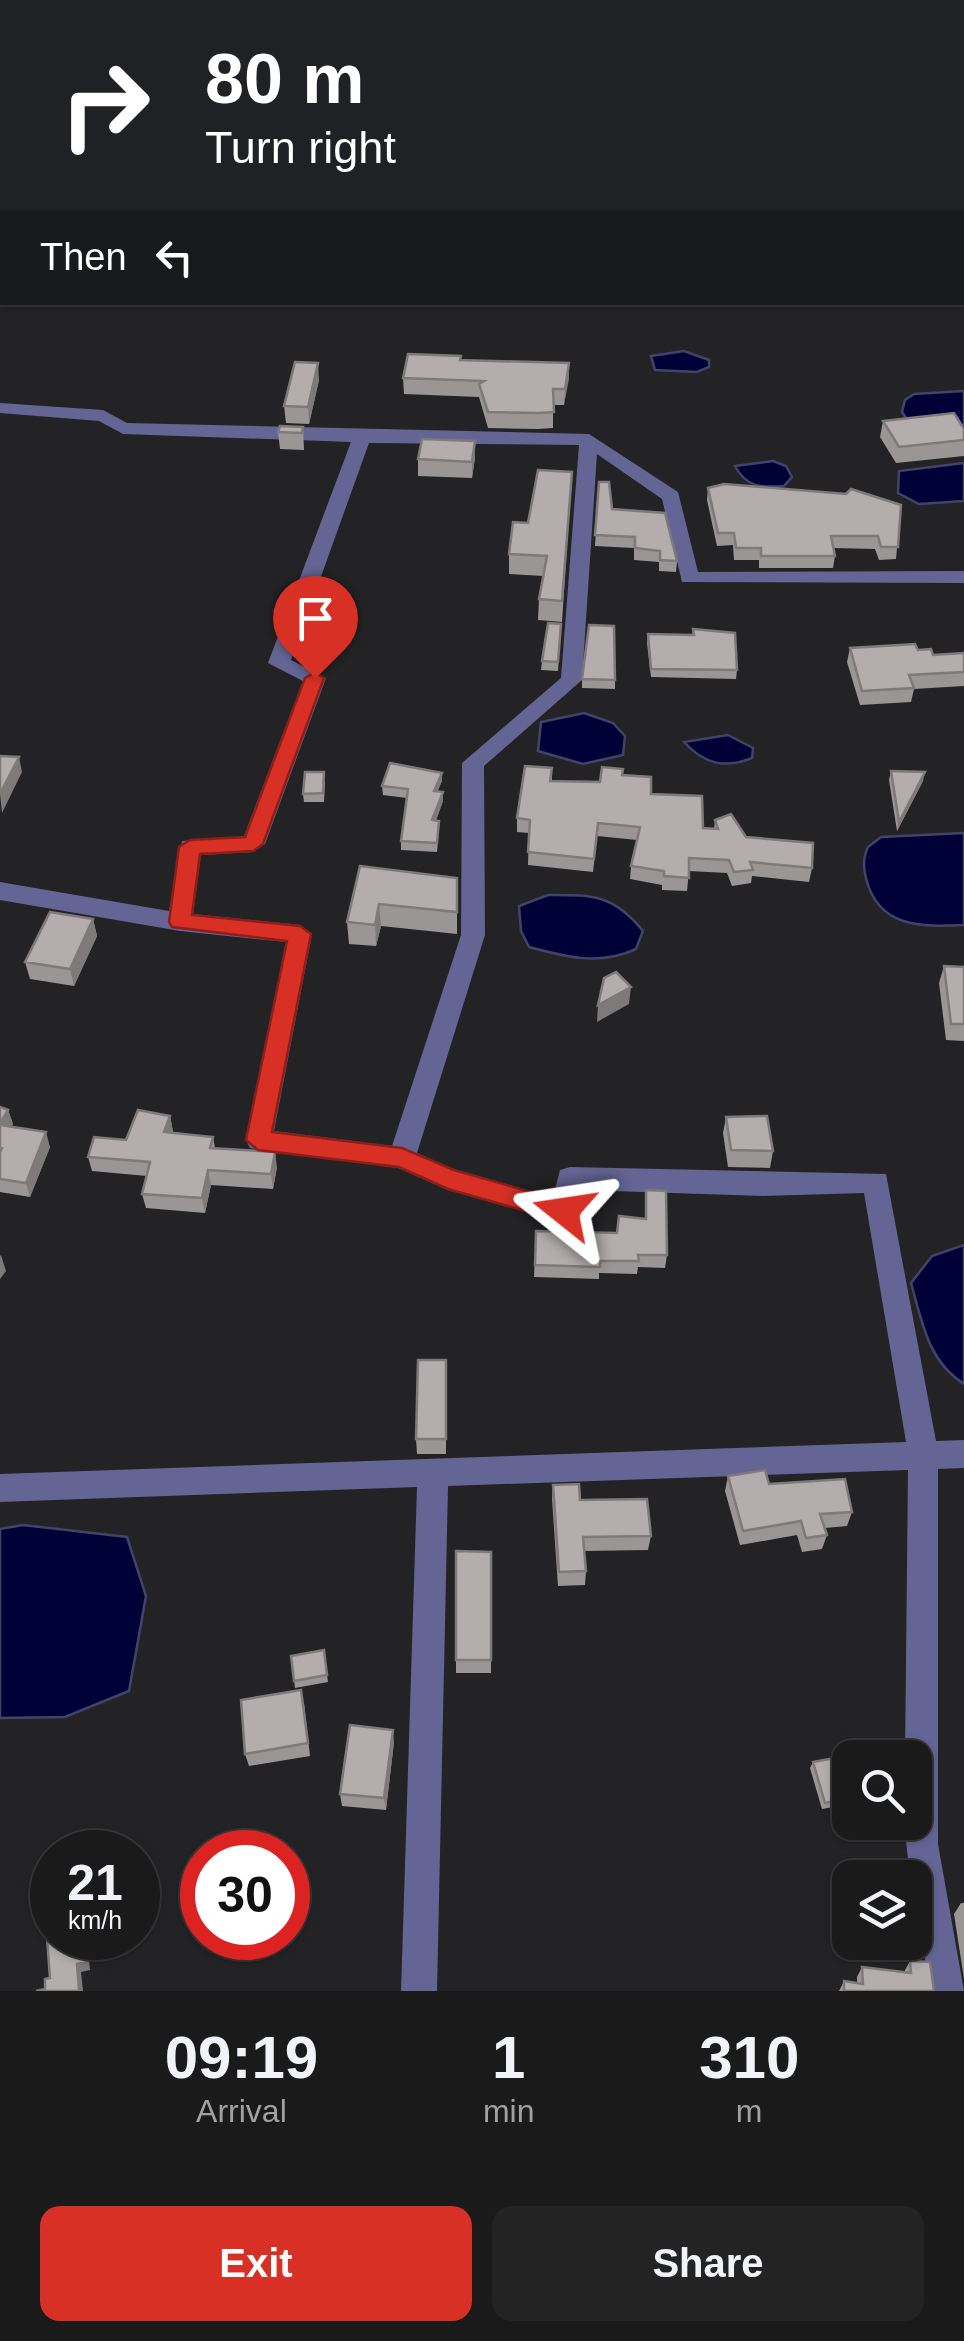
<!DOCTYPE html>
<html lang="en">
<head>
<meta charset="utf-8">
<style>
	:root { --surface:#1a1a1b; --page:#232324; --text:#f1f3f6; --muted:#9fa1a3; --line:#38383a; --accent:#d93025 }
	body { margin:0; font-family:Arial,sans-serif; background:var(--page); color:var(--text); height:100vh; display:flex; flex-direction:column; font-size:38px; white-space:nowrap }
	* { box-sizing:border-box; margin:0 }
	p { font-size:32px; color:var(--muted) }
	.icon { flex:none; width:55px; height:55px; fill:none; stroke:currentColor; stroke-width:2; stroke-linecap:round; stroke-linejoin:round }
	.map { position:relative; height:1991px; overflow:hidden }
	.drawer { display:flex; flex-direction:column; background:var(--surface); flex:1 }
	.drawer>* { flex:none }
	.top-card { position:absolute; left:0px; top:0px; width:965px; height:305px; box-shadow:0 2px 8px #0004,0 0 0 2px var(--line); background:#202124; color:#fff; overflow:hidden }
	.controls { position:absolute; left:832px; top:1740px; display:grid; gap:20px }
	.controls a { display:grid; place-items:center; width:100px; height:100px; border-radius:20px; background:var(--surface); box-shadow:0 2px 8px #0004,0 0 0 2px var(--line); font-size:50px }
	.speed { position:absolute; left:30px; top:1830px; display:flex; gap:20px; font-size:50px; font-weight:700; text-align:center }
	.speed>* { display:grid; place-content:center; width:130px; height:130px; border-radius:50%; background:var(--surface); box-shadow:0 2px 8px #0004,0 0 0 2px var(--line); line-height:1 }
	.speed small { font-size:25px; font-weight:400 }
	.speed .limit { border:15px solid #d22; background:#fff; color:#111 }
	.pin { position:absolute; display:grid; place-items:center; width:85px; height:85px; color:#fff; margin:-102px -42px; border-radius:50% 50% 50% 0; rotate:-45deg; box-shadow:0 0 10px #0007 }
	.pin .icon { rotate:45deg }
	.me { position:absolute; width:110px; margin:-55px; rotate:285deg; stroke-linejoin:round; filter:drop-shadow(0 0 8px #0008) }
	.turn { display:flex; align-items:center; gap:35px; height:210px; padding:0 40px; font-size:45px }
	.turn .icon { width:130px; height:130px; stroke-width:2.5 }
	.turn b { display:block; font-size:70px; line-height:85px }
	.then { display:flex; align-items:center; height:95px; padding:0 40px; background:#0003; gap:20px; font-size:38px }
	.eta { display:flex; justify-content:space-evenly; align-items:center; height:170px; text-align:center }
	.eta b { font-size:60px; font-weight:700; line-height:70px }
	.cta { display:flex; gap:20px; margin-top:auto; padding:20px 40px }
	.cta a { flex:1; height:115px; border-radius:20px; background:var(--accent); color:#fff; font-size:40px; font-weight:700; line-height:115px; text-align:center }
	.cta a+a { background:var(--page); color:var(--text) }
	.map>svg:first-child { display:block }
</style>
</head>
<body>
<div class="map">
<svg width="964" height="1991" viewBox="0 0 964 1991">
	<rect width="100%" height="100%" fill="#232224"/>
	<path fill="#000137" stroke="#424369" stroke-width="2.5" d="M684,351L709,360V367L697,372L655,370L651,356Z
		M964,391V425L906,418L902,412L905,400L914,394Z
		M773,461L786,466L792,477L784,486C761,488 746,487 735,466Z
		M964,463V501L919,504L898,493L899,471Z
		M584,713L613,723L625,736L623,755L583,764L538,751L541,722Z
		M728,735L753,748L752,758C725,769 704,764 684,742Z
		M964,833V925C921,927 878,928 866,878C863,867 863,857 868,847L881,837Z
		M548,895C593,895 613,894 643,931L636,949C600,966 566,957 529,947L521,931L519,906Z
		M964,1245V1384C928,1361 922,1322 911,1283L932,1256Z
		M23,1525L127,1537L146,1596L129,1691L65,1717L0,1718V1529Z"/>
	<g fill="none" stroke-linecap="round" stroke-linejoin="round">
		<path fill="#646594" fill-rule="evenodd" d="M622,0H636L637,2H624Z
			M962,217H964V227H962Z
			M962,285H964V298H962Z
			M0,403L103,410L127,423L589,434L678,492L698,572L964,571V583L682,582L662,499L597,454L582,680L484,766L485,935L417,1153L454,1170L553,1197L560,1170L570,1167L886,1174L936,1441L964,1440V1468L938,1469V1844L964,1991H931L915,1906V1878H910L904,1822H915V1758H905L908,1470L448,1486L437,1991H401L417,1487L0,1502V1474L906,1442L864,1193L763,1196L582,1190L574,1219L564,1222L448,1190L398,1168L250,1148L246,1140L286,942L180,931L0,900V882L169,911L182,841L244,836L303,681L268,663L351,442L123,434L99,421L0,413ZM369,443L579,445L561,678L462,763L461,935L392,1146L274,1131L312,934L300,925L193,914L201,855L253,852L265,844L326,678L291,660Z"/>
		<path fill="#caccfb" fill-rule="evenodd" d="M867,0H896L897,2H869Z
			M962,16H964V26H962Z"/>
	</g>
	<path fill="#9a9695" d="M645,0H685V2H646Z
		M461,360L569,363L564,405H553V428L538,429L488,428L479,397L404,394L403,378Z
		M319,380L309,424L286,423L284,406Z
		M883,421L964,429V456L896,463L880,437Z
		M303,427L304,450L280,449L278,432Z
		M475,441V458L472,478L418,476V459Z
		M572,472L562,622L538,620L539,599L543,576L509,574V554L528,523Z
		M599,482L612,509L677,561L676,572L659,571V562L634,560V548L595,546Z
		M708,488L901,505L896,559L879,560L875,549L833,548L835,556L833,568H759V560H734L733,545L717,546L707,500Z
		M561,624L558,671L541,670L542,661Z
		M693,629L737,670L736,679L651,677L647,643L648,634L692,635Z
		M850,648L918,650L933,655L964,653V686L914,689L911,702L860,705L847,662Z
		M582,679L615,680V689L582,688Z
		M552,768V781L600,782L622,775L703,828L714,829L715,820L746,837L812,868L809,882L752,876L751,883L732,886L727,873L689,871L687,891L662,890V885L630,879L631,866L637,840L597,836L593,872L528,865L529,833L517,832V818Z
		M891,771L923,781L897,831L889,780Z
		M325,781L324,802H304L303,794Z
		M442,781L437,791L443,801L436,820L439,829L437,852L401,850V841L407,798L383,795L382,786Z
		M360,866L457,878V934L381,926L376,946L349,944L347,922Z
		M93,919L97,936L74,986L30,979L25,962Z
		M944,966L964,967V1041L946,1040L939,983Z
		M0,1107L8,1110L13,1124L11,1127L50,1147L30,1197L0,1192Z
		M170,1116L173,1132L213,1137L215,1148L277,1167L273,1189L211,1185L205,1213L146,1208L142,1194L147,1176L92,1171L88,1157L126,1140Z
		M726,1117L773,1151L770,1168L728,1167L723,1133Z
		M646,1190L667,1255L665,1268L638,1267L637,1274L599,1273V1279L534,1277L536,1231L617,1233L645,1219Z
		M446,1360V1454H417L416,1439Z
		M728,1476L769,1484L852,1512L847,1526L825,1528L827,1535L822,1549L802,1552L797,1535L740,1545L725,1491Z
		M553,1485L651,1536L648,1550L584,1551L586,1571L585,1585L558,1586L552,1499Z
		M456,1551L491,1552V1673H456Z
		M324,1650L328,1682L295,1688L291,1656Z
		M304,1703L310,1756L249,1766L245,1754Z
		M394,1742L386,1810L342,1806L340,1794Z
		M813,1762L846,1799L844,1805L822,1809L810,1768Z
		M961,1903H964V1979L954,1914Z
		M910,1961L934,1991H839L844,1981L857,1983V1977L862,1967L904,1972Z"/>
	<path fill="#7d7a79" d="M318,363L319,380L309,424L308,407Z
		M569,363V379L564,405L565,389Z
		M475,441V458L472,478V462Z
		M19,757L22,772L2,813L0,794Z
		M925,772L923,781L897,831L899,822Z
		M442,773V781L434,800V791Z
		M443,792V801L433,829L432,820Z
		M379,904L381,926L376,946L375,925Z
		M93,919L97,936L74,986L70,969Z
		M631,987L629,1004L597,1022L598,1005Z
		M8,1110L13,1124L3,1140L0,1123Z
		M170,1116L173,1131L167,1146L164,1132Z
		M46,1132L50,1147L30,1197L26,1183Z
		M275,1152L277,1167L273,1189L271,1174Z
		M208,1170L211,1185L205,1213L202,1198Z
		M1,1255L6,1271L0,1279V1256Z
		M393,1730L394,1742L386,1810L384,1798Z
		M83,1938H87L90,1970L81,1972L83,1991H79L77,1964Z"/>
	<path fill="#b3aead" stroke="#7d7a79" stroke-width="2.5" d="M754,0H797L796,2H753Z
		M408,354L461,356L460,360L569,363L565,389H553L554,412L539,413L488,412L479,384L484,381L403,378Z
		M295,362L318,363L308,407L284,406Z
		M954,413L964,429V440L899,447L883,421Z
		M280,426L303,427L302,433L278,432Z
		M422,439L475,441L472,462L418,459Z
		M538,470L572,472L562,601L539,599L547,556L509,554L513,522L528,523Z
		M599,482H609L612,509L665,513L677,561L660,560V551L635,548V537L595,535Z
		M724,484L846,494L851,489L901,505L898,547H881L878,536H831L835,556H761V548H736L734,533H718L708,488Z
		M548,623L561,624L558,662L542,661Z
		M589,625L614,626L615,680L582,679Z
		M693,629L735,633L737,670L651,669L648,634L694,635Z
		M915,644L918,650L931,649L933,655L964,653V672L909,675L914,688L862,691L850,648Z
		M0,756L19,757L0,794Z
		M390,763L442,773L434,791L443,792L432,820L439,821L437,843L401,841L408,789L382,786Z
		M525,766L552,768L550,781L600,782L602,767L623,769L622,775L651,777V794L702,796L703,828L718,829L715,820L731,814L746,837L813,843L812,868L750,862L753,870L734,872L729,860L689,858V878L664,876V871L631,866L640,827L598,823L594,859L528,852L530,820L517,818Z
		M891,771L925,772L899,822Z
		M305,772H324L323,793L303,794Z
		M360,866L457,878V912L379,904L375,925L347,922Z
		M50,912L93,919L70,969L25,962Z
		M944,966L964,967V1024H951Z
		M616,972L631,987L598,1005L604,978Z
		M0,1107L8,1110L0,1123Z
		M138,1110L170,1116L164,1132L213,1137L210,1148L275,1152L271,1174L208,1170L202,1198L142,1194L150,1162L88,1157L94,1137L126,1140Z
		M767,1116L773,1151L731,1150L726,1117Z
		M0,1125L46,1132L26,1183L0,1179V1152L2,1148L0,1147Z
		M646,1190L666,1191L667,1255H638L639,1261H600V1267L535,1265L536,1231L617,1233L619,1216L646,1219Z
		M418,1360H446V1439H416Z
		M765,1470L769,1484L845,1479L852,1512L820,1514L827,1535L806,1538L801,1521L743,1531L728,1476Z
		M579,1484L580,1500L647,1499L651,1536L583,1537L586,1571L559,1572L553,1485Z
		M456,1551L491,1552V1660H456Z
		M324,1650L327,1675L294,1681L291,1656Z
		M301,1690L308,1743L245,1754L241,1700Z
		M350,1725L393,1730L384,1798L340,1794Z
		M835,1758L846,1799L825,1803L813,1762Z
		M52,1937L83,1938L85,1962L77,1964L79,1991H36L45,1989V1979L50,1978L47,1938Z
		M910,1961L930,1962L934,1991H844V1981L863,1984L862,1967L911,1973Z"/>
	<path fill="#d93025" stroke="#8d1f18" stroke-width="2.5" d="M315,672L324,678L263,844L253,851L200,854L192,915L300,926L311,934L272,1132L402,1148L454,1170L573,1204L577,1211L573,1219L564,1222L448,1189L399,1167L258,1150L246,1140L287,941L172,927L169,922L179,847L190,840L245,837L305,678Z"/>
</svg>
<div class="controls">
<a><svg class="icon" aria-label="search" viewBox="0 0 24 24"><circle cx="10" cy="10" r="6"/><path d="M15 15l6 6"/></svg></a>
<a><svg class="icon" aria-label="layers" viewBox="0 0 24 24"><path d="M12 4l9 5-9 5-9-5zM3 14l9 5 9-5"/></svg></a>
</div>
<div class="speed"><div>21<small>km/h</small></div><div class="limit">30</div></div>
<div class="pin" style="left:315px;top:678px;background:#d93025"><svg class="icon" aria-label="arrive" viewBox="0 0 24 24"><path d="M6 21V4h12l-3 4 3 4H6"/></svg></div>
<svg class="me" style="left:564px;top:1211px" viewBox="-20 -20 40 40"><path d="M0-17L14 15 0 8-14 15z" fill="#d93025" stroke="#fff" stroke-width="4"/></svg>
<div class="top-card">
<div class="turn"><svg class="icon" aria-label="right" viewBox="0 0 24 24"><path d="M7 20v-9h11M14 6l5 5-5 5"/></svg><div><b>80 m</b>Turn right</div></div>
<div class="then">Then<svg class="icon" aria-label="left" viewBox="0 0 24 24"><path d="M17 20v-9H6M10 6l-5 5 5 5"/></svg></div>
</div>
</div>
<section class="drawer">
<div class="eta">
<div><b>09:19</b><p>Arrival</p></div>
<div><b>1</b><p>min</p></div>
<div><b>310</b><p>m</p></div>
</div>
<div class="cta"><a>Exit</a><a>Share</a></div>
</section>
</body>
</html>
